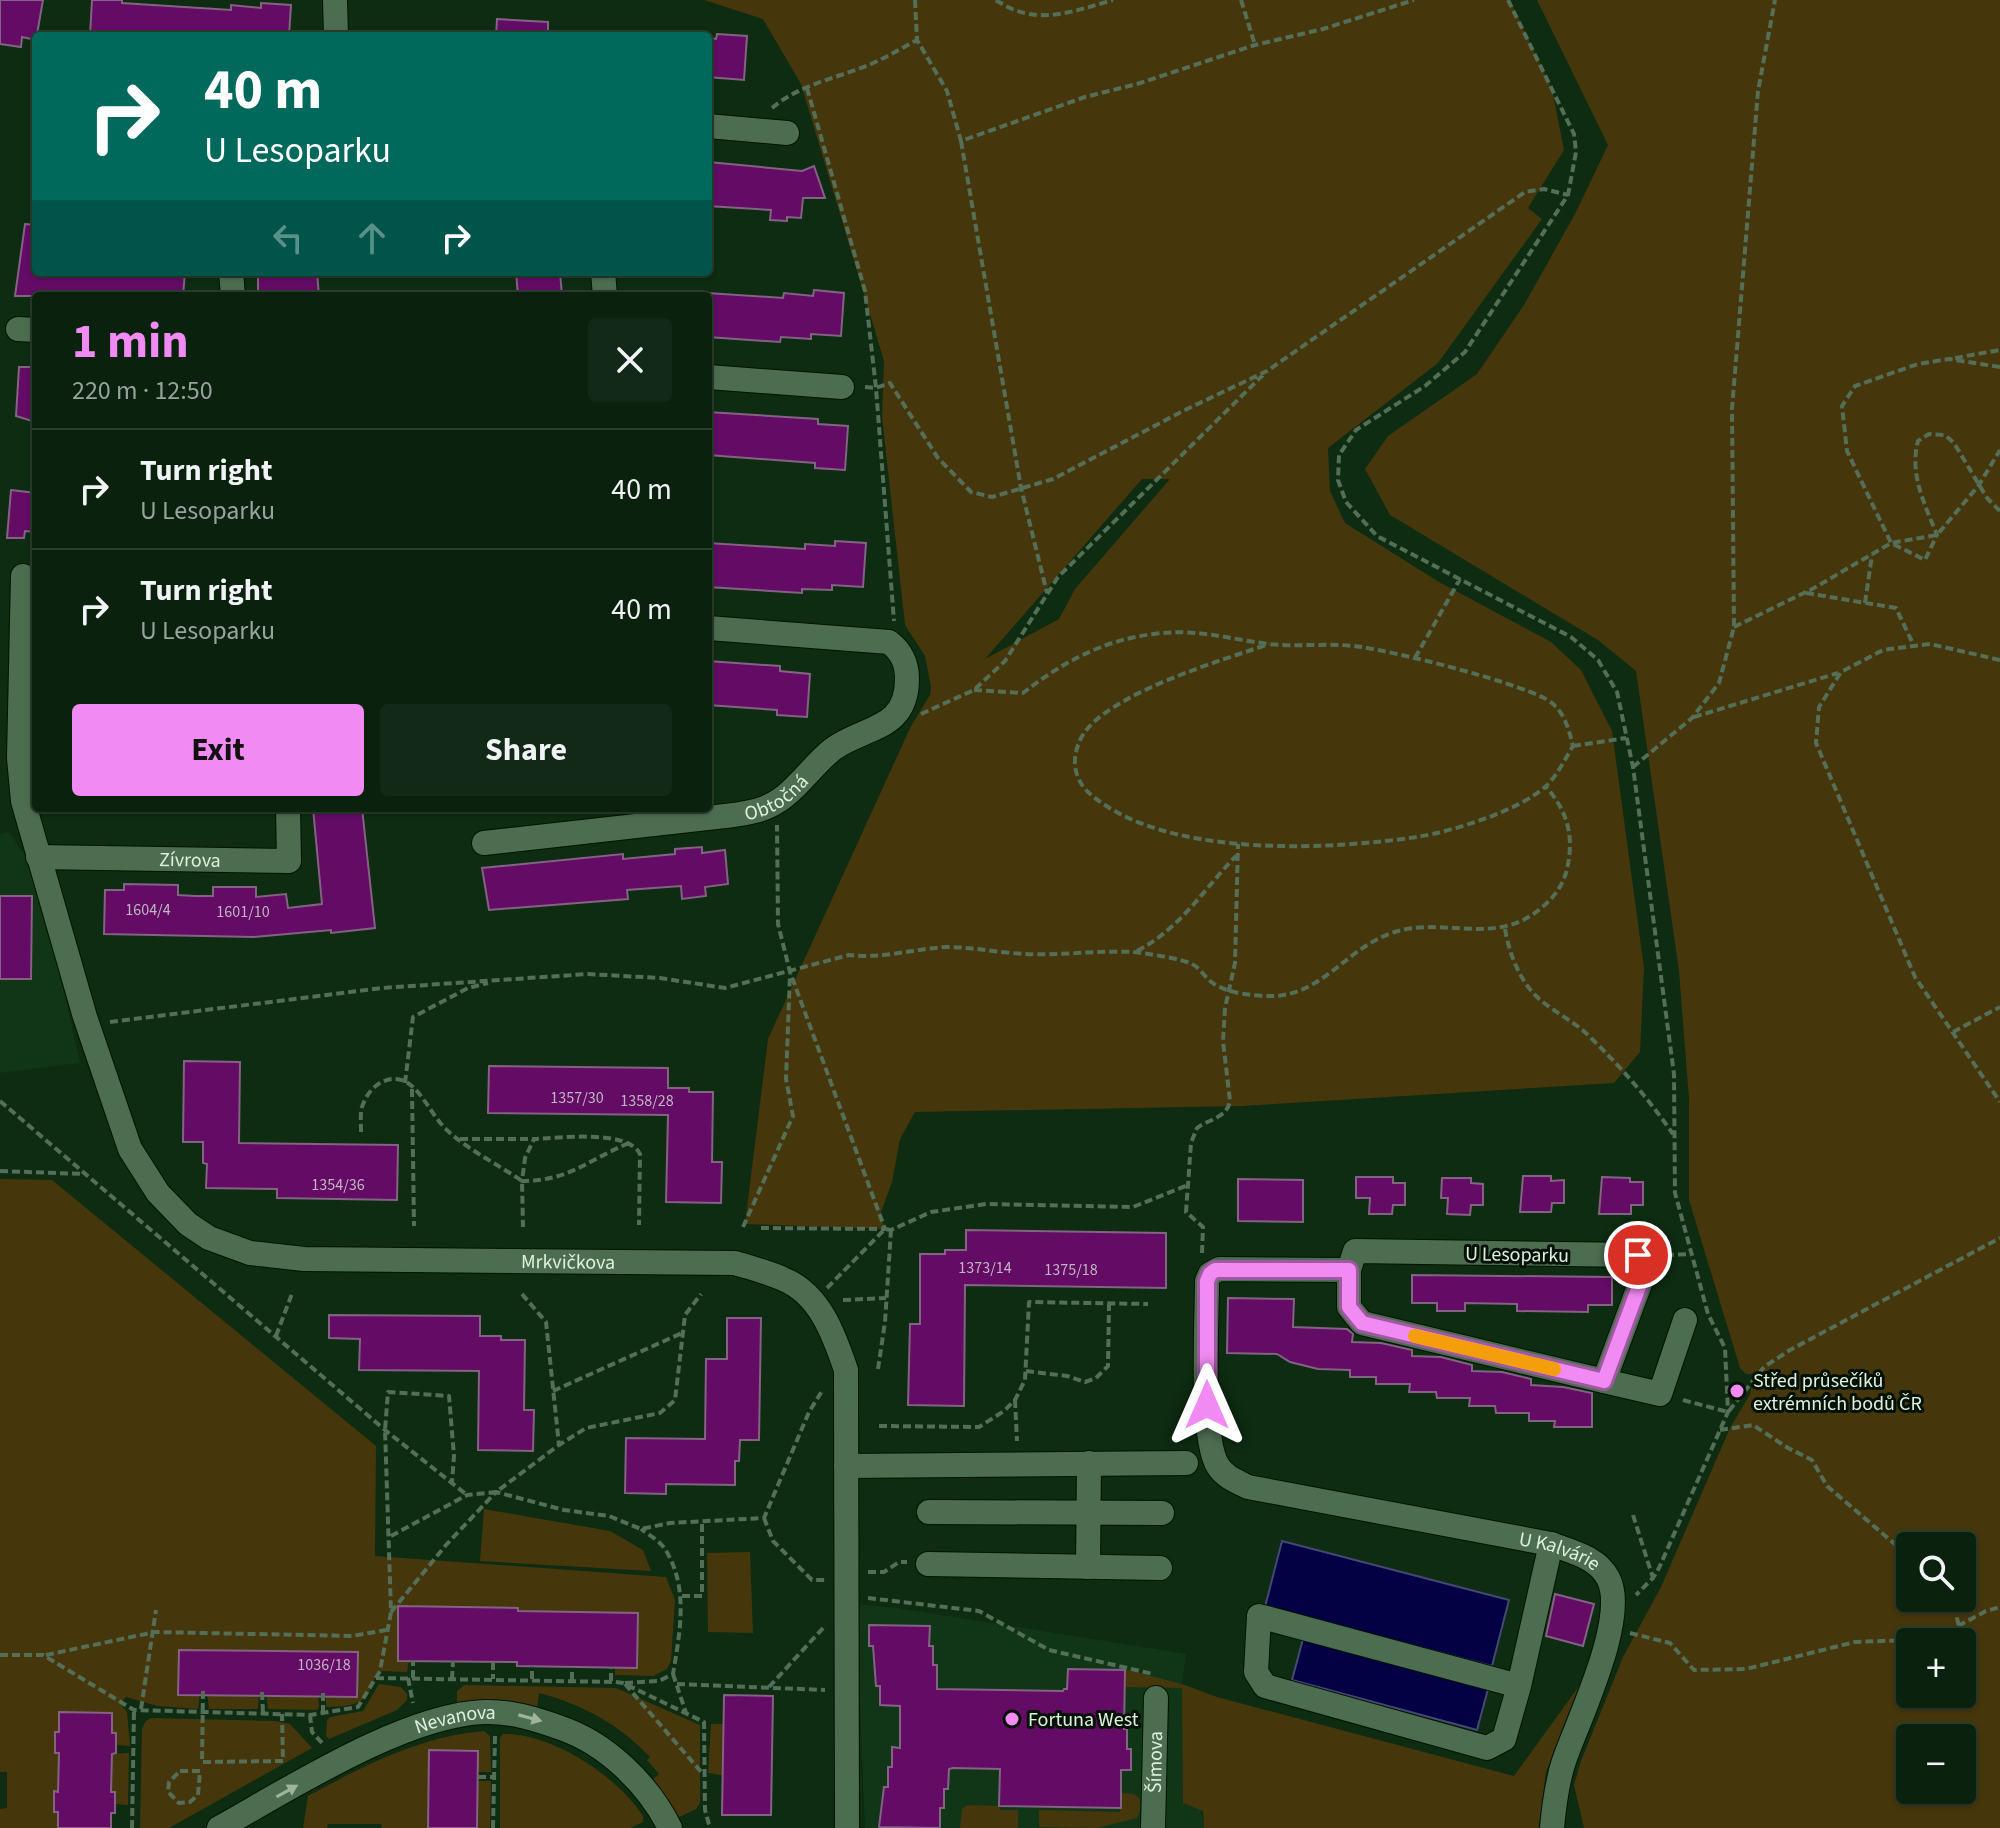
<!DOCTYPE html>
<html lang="en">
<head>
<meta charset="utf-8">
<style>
	:root { --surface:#0a210e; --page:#132917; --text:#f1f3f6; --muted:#99a39e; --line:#2a3e2e; --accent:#f28af3 }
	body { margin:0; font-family:"Source Sans 3",sans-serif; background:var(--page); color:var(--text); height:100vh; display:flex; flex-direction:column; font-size:30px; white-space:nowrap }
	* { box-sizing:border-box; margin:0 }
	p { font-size:26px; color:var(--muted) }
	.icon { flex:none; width:44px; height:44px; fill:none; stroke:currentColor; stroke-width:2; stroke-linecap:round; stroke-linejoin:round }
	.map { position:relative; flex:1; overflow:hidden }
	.side { position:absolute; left:32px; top:292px; width:680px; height:520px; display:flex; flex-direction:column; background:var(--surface); border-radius:8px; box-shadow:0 2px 6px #0004,0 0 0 2px var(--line) }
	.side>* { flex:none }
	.banner { position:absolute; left:32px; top:32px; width:680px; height:244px; border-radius:8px; box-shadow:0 2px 6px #0004,0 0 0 2px var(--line); background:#00695c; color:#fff; overflow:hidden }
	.controls { position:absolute; left:1896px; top:1532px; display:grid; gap:16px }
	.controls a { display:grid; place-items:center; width:80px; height:80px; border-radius:8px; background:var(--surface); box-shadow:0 2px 6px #0004,0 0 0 2px var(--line); font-size:40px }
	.pin { position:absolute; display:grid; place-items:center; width:68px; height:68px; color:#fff; margin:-34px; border:4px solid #fff; border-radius:50%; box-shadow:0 2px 8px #0007 }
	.me { position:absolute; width:88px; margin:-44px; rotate:0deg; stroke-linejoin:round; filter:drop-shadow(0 0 6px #0008) }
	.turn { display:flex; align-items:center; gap:28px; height:168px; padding:0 40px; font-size:36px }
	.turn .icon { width:104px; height:104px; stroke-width:2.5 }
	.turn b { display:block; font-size:56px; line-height:68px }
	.lanes { display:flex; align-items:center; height:76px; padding:0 40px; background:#0003; justify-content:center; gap:40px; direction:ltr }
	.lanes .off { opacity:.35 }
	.round { display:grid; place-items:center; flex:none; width:84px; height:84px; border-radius:8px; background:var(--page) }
	.overview { display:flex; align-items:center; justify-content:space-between; height:136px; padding:0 40px }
	h1 { font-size:48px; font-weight:700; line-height:60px; color:var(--accent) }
	.button { display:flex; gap:16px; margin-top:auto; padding:16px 40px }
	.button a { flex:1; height:92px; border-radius:8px; background:var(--accent); color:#111; font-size:32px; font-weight:700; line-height:92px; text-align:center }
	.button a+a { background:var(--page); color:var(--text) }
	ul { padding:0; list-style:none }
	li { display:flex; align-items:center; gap:24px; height:120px; padding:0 40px; border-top:2px solid var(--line) }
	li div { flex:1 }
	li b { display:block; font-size:30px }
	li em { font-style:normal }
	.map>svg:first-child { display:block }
</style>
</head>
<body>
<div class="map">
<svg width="2000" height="1828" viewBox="0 0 2000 1828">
	<rect width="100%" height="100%" fill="#0d2c12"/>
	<path fill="#103617" d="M9,832L27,859L52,938L80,1063L0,1073V834Z
		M856,1604L898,1608L1186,1654L1182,1685L1204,1828H865Z"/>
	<path fill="#46360b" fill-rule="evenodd" d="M704,0H1510L1552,89L1564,150L1528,208L1542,219L1438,363L1328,448L1330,491L1345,523L1439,582L1551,642L1581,670L1612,731L1644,968L1640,1052L1614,1083L1242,1106L915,1112L900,1139L892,1182L880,1215L885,1229L745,1224L768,1039L911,726L930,695L931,687L925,656L905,625L882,417L884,361L801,84L763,19ZM1142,479H1170L1075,589L1059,619L985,659Z
		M1537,0H2000V1828H1584L1574,1785L1581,1761L1623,1657L1661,1587L1730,1428L1750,1394L1754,1374H1746L1740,1368L1689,1200V1099L1679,971L1636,671L1598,640L1390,515L1365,469L1388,436L1477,374L1524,305L1575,214L1608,145ZM1910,1546H1962V1598H1910ZM1910,1642H1962V1694H1910ZM1910,1738H1962V1790H1910Z
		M0,1179L52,1180L376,1446L375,1556L666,1577L675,1600L671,1661L667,1669L653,1676L615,1675V1667L518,1611L517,1608L399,1606L398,1660L409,1661L407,1672L377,1671C368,1705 357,1706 326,1707V1693L337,1697H357L358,1653L179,1695L199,1696L200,1691L198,1709L157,1706L126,1697L120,1703L127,1712L130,1746L116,1745V1733H112V1713H59V1732L55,1733V1753H59L58,1792L55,1791L54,1812H58V1828H0V1809L7,1808V1772H0Z
		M484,1509L610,1531L643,1550L651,1571L480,1561Z
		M750,1552L753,1633L708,1632L707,1553Z
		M1124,1669L1182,1684L1217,1697L1514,1776L1579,1686L1546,1772L1539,1828H1204L1203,1811L1183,1803L1182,1688L1125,1687Z
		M379,1684L401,1687L407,1694V1700L397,1710L329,1739L326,1736L327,1720L330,1717L363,1711Z
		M464,1685L616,1688L700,1725V1803L696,1809L679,1817L653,1779L659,1774L647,1760L650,1757C620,1725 582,1704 539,1693L537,1709L499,1701L457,1702V1691Z
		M207,1692L218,1696H258L259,1692L258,1709H209Z
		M266,1692L278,1696L317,1697L318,1693L319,1707L317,1710L268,1709Z
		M151,1718L275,1721L290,1724L312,1748L169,1828H140L142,1728L146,1721Z
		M711,1724H728L727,1776L708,1773Z
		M484,1731L490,1736L491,1772H478V1751L429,1750L428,1828H382L381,1824H328L327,1828H303L308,1796C363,1766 421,1736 484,1731Z
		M503,1734C552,1733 617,1776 643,1816V1822L631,1828H500V1738Z
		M129,1753L128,1805L115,1804L111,1792V1754Z
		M478,1781H491L490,1828H477Z
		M1121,1793L1134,1794L1140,1799V1811L1137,1818L1097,1828L1039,1827V1810L1120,1812Z
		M967,1805L1000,1806V1810H1018V1828H960L962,1809Z"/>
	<path fill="#030044" stroke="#454872" stroke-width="2" d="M1282,1541L1509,1600L1492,1666L1265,1607Z
		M1303,1639L1488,1689L1477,1730L1292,1680Z"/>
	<path fill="#630b65" stroke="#826381" stroke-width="2" d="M0,0H43L36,40L22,37L21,47L0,44Z
		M92,0H122V3L231,10V5L261,8V3L291,5L289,36H90Z
		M497,19L548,22V36H496Z
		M717,34L747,36L744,80L708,77V38L716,39Z
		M708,162L802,171L814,166L825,198H803L801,218L787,217V221L770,220L771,210L708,206Z
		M25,224L36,225V272H185L183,296H15Z
		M261,272H317L319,296L258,294V277H261Z
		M516,272H560L562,296H518Z
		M814,290L844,293L841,336L811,334V339L781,337L780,342L708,337V293L783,298L784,293L813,296Z
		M19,367H36V415H33L32,421L16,416Z
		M708,412L818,419V424L848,426L845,470L815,468V463L708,455Z
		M11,490L36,493V532L25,531L24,538H7Z
		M835,541L866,543L863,587L832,585V590L802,589V593L708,587V543L805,549V544L835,546Z
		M708,661L780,666V671L810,674L807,717L777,715V710L708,705Z
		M313,808H362L375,928L331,933V930L254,937L104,934L105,890H124V884L178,885V895L195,896H213V887H256V897L286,894L288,908L322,904Z
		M702,847V853L725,850L728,884L705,887L706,896L682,899L681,886L627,890L628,899L489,910L482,868L623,854V859L675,854V849Z
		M0,896H32L31,979H0Z
		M184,1061L240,1062L239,1143L398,1145L397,1200L277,1198V1189L206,1188L207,1164L203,1163V1142H183Z
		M489,1066L668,1068V1088H689V1092H713L712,1162H722L721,1203L666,1202L668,1115L488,1113Z
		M1523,1176H1551V1181L1564,1180V1203H1552L1551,1212H1520Z
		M1356,1177H1393V1183H1405V1205H1393L1392,1214H1369L1370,1198H1356Z
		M1602,1177L1630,1178V1182H1643V1205H1631V1214H1599Z
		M1442,1178H1471V1183L1483,1184V1205H1471L1470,1215L1447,1214L1448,1198H1441Z
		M1238,1179L1303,1180V1222L1238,1221Z
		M966,1230L1166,1233V1288L965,1285L964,1406L908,1405L910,1324H920V1254H945V1250H966Z
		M1412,1275L1612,1277V1305H1588V1312L1517,1311V1304L1465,1303V1311H1437V1303H1412Z
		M1228,1298L1294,1299L1293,1327L1347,1329L1353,1334L1352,1342L1381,1343L1412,1350V1356L1441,1357L1472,1365V1371L1502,1372L1531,1379V1385L1563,1387L1592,1393V1427H1554L1555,1421H1529V1413H1496L1495,1406H1469L1470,1398H1437L1436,1392H1409L1410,1384H1376V1377H1350V1370L1318,1369L1290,1362L1277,1354L1227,1353Z
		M329,1315L480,1316V1336H501V1340H525L524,1410H534L533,1451L478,1450L479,1371L359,1370L360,1339L329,1338Z
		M727,1318H761L759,1440H740L739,1461H735V1485L666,1484V1494L625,1493L626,1438L705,1439L706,1359H727Z
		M1555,1594L1594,1604L1583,1646L1546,1636Z
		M398,1606L518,1608V1611L638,1613L637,1668L517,1666V1662L398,1661Z
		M869,1625L930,1626L929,1646H933V1665H937V1689L1063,1691L1064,1689H1067L1068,1669L1125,1670L1124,1729H1127V1749H1131V1770H1121V1808L999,1806L1000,1769L953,1768L949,1769L948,1789H944V1808H940V1828L879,1827L884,1787H888V1767H892V1747L900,1748V1706L880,1705V1686H876L873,1646H869Z
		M179,1650L358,1652L357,1697L178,1695Z
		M724,1695L773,1696L771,1815H722Z
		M59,1712L112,1713V1733H116V1753L112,1754L111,1792H115V1813H111V1828H58V1812H54V1791L58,1792L59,1753H55V1732H59Z
		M429,1750L478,1751L477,1828H428Z"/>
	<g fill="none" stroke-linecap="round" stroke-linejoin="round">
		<g stroke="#001400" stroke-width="26">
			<g id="minor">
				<path d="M335,0L336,36"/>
				<path d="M708,126L787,133"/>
				<path d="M231,272L233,296"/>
				<path d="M603,272L605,296"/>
				<path d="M18,329L36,330"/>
				<path d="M708,377L842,387"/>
				<path id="s1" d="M23,576L19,758L23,801L85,1017L130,1149L158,1193L188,1224L209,1238L250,1253L304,1259L735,1263C751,1268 768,1272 783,1279C820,1294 834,1335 846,1370L847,1828"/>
				<path id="s2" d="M484,843L734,815C745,813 758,812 769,806C794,795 811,766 833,749C864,726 907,731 907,679C907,663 902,652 889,642L708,628"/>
				<path id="s3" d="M38,857L289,861L288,808"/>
				<path d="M1355,1251L1638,1255L1644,1259L1647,1265L1604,1381L1362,1323L1349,1307V1270Z"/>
				<path id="s4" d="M1349,1270L1219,1269L1210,1274L1207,1281C1207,1319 1200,1438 1218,1466C1225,1477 1236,1481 1248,1487L1551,1544C1572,1552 1597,1557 1608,1578C1629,1617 1578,1720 1564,1761C1557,1782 1554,1806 1552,1828"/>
				<path d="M1604,1381L1660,1394L1685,1320"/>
				<path d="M846,1466L1186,1463"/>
				<path d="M929,1512L1162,1513"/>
				<path d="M928,1564L1160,1568"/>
				<path d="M1088,1567L1089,1463"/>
				<path d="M1519,1686L1259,1616L1256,1672L1265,1686L1487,1748L1504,1739L1519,1686L1551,1544"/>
				<path id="s5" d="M219,1828C289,1789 404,1715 484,1712C510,1711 536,1719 561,1728C607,1744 648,1784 670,1828"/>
				<path id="s6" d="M1153,1828L1156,1698"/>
			</g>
		</g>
		<path stroke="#546e57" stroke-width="4" stroke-dasharray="8 4" stroke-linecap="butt" d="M915,0L917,40L947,91L961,141L1085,97L1137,84L1255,45L1323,29L1414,0
			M996,0C1035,27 1071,12 1113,0
			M1241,0L1255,45
			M1508,0L1574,134L1576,152L1568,195L1465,352L1425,386L1356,430L1339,455L1338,480L1346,502L1377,536L1571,637L1598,660L1617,692L1633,767L1674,1074L1675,1193L1708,1314L1725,1348L1728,1412L1659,1568L1653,1578L1636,1595
			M807,88L865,291L876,388L894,621
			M772,108C800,84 838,78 871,64C887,57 902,48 917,40
			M961,141L1021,488L1047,593
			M1955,358L2000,350
			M2000,367L1949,359L1918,364L1855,386L1842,406L1847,451L1891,543L1925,560L1937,535C1925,505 1909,474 1918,441L1929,434L1945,435L1954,443L1987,498L2000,511
			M865,387L876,388L890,383L938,458L971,492L992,497L1053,479L1185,410L1267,371L1525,192L1544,189L1568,195
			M1806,593L1896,608L1914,646
			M1865,603L1872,555
			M1734,627L1814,588L1891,543L1937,535L1979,485L2000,450
			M1415,658L1460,579
			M2000,660L1930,644L1883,650L1841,672L1819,707L1816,743L1915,977L2000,1102
			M974,690L1023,693C1063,662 1103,640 1154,634C1198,628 1227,639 1269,644C1297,647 1326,643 1354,646C1386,649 1531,685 1552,703C1565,714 1569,730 1573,746C1565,759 1557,776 1546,786C1519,811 1453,831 1417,837C1327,850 1186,856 1108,807C1091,796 1078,787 1075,766C1074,753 1079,738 1088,728C1123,689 1220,661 1269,644
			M921,714L974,690L1005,661L1058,577L1263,375
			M1694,717L1838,673
			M1573,746L1626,738
			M1633,767L1692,718L1719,683L1734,627L1732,409L1758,91L1775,0
			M1505,929C1509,952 1518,977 1535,995C1551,1011 1573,1020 1589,1036C1620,1066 1648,1098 1673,1134
			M1137,951C1181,928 1203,890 1236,856
			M110,1022L382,988L588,974L660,978L725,988L849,955C881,959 913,949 946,947C969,947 989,951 1012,953C1052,957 1093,950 1133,952C1144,953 1183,959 1192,964C1199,967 1204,976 1210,981C1226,994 1254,996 1274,996C1322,994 1346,950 1389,934C1440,914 1493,948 1540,909C1555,897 1565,883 1568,864C1574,834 1566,809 1546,787
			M1953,1032L2000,1007
			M405,1083L413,1017L468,988L488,983
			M412,1089L414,1226
			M0,1101L385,1430L467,1495
			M361,1132C361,1123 360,1115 362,1107C369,1084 394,1068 414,1088C427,1101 435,1120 449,1132C470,1151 499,1165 522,1181L523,1227
			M460,1139H534
			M629,1143C588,1160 569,1181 522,1181L525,1158L534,1139C558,1138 628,1129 640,1154L639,1225
			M0,1171L84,1174
			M743,1227L793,1116L786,1079L790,974
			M761,1228L885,1229L790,972L778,924L777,825
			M1202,1253L1203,1227L1186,1212L1191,1143L1197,1128C1209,1119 1227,1118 1230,1101L1223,1041L1225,1008L1235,963L1238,844
			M1666,1255L1691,1254
			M827,1288L885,1229L891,1230L931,1212L986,1204L1133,1207L1188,1185
			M522,1294L546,1322L559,1445
			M843,1300L886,1298
			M276,1336L293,1291
			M878,1369L885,1322L891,1230
			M1026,1371L1067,1376L1085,1382L1096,1378L1108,1366L1109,1304
			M553,1391L682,1333
			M1015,1400L1017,1441
			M1683,1400L1728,1412L1764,1367L1790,1350L2000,1238
			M879,1426L979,1427L1004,1411L1015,1400L1025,1380L1029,1302L1148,1304
			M1720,1430L1753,1425L1788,1448L1812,1460L1827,1486L1910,1557
			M1633,1515L1653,1578
			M764,1518L773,1541L812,1580H826
			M391,1536L467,1495L496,1492L559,1445L586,1428L660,1413L675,1400L685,1315L701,1294
			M868,1572H884L899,1562H907
			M682,1596H702V1520
			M868,1598L979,1611L1049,1650L1153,1674
			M1944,1598L1954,1607L1959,1626
			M391,1612L446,1545L496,1492L564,1510L609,1516L641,1529L670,1523L764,1518L809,1412L822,1391
			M1630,1633L1670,1643L1694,1670L1746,1669L1855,1642L1934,1639L1986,1611L2000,1607
			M0,1655H43L134,1710L310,1715L358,1707L380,1671L391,1612L385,1430L388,1392L449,1396L454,1456L452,1482
			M46,1655L155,1632L352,1636L386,1630
			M493,1662V1679
			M673,1674L686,1713
			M376,1678L616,1682L623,1683L704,1722L705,1810L710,1828
			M408,1678L413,1703
			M413,1678V1661
			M452,1679L453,1661
			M532,1679V1666
			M572,1680V1667
			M611,1681V1667
			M625,1683L659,1681L673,1674C680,1632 689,1587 665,1549C660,1541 649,1535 641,1529
			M625,1684L703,1774
			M677,1684L825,1690
			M769,1687L824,1627
			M203,1691L202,1762L283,1761L282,1714
			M262,1692L263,1713
			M323,1693V1712
			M141,1709L156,1610
			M310,1715L312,1732L323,1744
			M180,1771H200L198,1795L190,1802L179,1803L168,1792L169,1782Z
			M478,1777H494
			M132,1828L134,1710
			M493,1828L495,1735"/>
		<use href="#minor" stroke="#4d6d50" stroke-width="24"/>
	</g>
	<defs><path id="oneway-solid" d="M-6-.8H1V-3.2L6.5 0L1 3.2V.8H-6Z" transform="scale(2)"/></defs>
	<g fill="#9db59f">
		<use href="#oneway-solid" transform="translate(530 1718) rotate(15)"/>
		<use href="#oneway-solid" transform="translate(287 1791) rotate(-29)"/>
	</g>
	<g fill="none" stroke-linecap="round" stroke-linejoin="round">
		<g stroke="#9d5a9e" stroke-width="20">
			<path id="route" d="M1207,1405V1281L1210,1274L1215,1270H1349V1307L1362,1323L1604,1381L1647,1265L1638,1255"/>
		</g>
		<use href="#route" stroke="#f28af3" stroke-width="14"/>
		<path stroke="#f59e0b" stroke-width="14" d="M1415,1336L1554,1369"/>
	</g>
	<g fill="#f28af3" stroke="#051106" stroke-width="3">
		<circle cx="1737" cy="1391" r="8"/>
		<circle cx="1012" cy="1719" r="8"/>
	</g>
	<g text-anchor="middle" stroke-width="6" stroke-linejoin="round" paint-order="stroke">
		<g font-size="16" fill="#bfb7c0">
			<text x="148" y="915">1604/4</text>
			<text x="243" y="917">1601/10</text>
			<text x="577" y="1103">1357/30</text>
			<text x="647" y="1106">1358/28</text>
			<text x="338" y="1190">1354/36</text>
			<text x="985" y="1273">1373/14</text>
			<text x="1071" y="1275">1375/18</text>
			<text x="324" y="1670">1036/18</text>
		</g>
		<g font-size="20" fill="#def0df" stroke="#051106">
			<text dy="7" stroke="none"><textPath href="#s2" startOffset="298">Obtočná</textPath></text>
			<text dy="7" stroke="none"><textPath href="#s3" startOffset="152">Zívrova</textPath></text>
			<text transform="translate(1517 1254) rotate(1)" y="7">U Lesoparku</text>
			<text dy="7" stroke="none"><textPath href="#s1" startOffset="1072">Mrkvičkova</textPath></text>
			<text dy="7" stroke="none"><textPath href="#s4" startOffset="690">U Kalvárie</textPath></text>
			<text dy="7" stroke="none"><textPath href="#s5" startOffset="262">Nevanova</textPath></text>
			<text dy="7" stroke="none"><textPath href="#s6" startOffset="66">Šímova</textPath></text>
		</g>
		<g font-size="20" fill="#def0df" stroke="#051106" text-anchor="start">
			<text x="1753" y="1387">Střed průsečíků<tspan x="1753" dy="23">extrémních bodů ČR</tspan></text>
			<text x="1028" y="1726">Fortuna West</text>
		</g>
	</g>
</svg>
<div class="controls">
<a><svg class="icon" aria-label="search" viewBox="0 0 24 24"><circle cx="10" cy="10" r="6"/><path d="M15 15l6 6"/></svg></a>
<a>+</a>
<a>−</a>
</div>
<div class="pin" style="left:1638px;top:1255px;background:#d93025"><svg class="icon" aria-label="arrive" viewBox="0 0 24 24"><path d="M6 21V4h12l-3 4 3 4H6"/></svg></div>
<svg class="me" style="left:1207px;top:1405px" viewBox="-20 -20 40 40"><path d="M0-17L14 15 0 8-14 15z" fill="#f28af3" stroke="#fff" stroke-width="4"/></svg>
<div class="banner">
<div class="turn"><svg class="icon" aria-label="right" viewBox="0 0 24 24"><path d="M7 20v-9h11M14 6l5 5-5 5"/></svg><div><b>40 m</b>U Lesoparku</div></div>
<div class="lanes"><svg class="icon off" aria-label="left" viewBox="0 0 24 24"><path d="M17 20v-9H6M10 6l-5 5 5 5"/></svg><svg class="icon off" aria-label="ahead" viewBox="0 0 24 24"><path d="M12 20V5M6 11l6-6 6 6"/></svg><svg class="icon" aria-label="right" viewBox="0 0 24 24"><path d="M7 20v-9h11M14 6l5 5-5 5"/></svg></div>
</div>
<section class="side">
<div class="overview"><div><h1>1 min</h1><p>220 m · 12:50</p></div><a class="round"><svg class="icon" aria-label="close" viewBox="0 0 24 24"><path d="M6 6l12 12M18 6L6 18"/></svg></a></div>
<ul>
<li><svg class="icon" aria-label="right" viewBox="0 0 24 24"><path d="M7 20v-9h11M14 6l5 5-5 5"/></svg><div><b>Turn right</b><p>U Lesoparku</p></div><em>40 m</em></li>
<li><svg class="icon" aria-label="right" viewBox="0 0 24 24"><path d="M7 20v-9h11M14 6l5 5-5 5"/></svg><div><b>Turn right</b><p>U Lesoparku</p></div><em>40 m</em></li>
</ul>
<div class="button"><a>Exit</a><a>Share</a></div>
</section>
</div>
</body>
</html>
